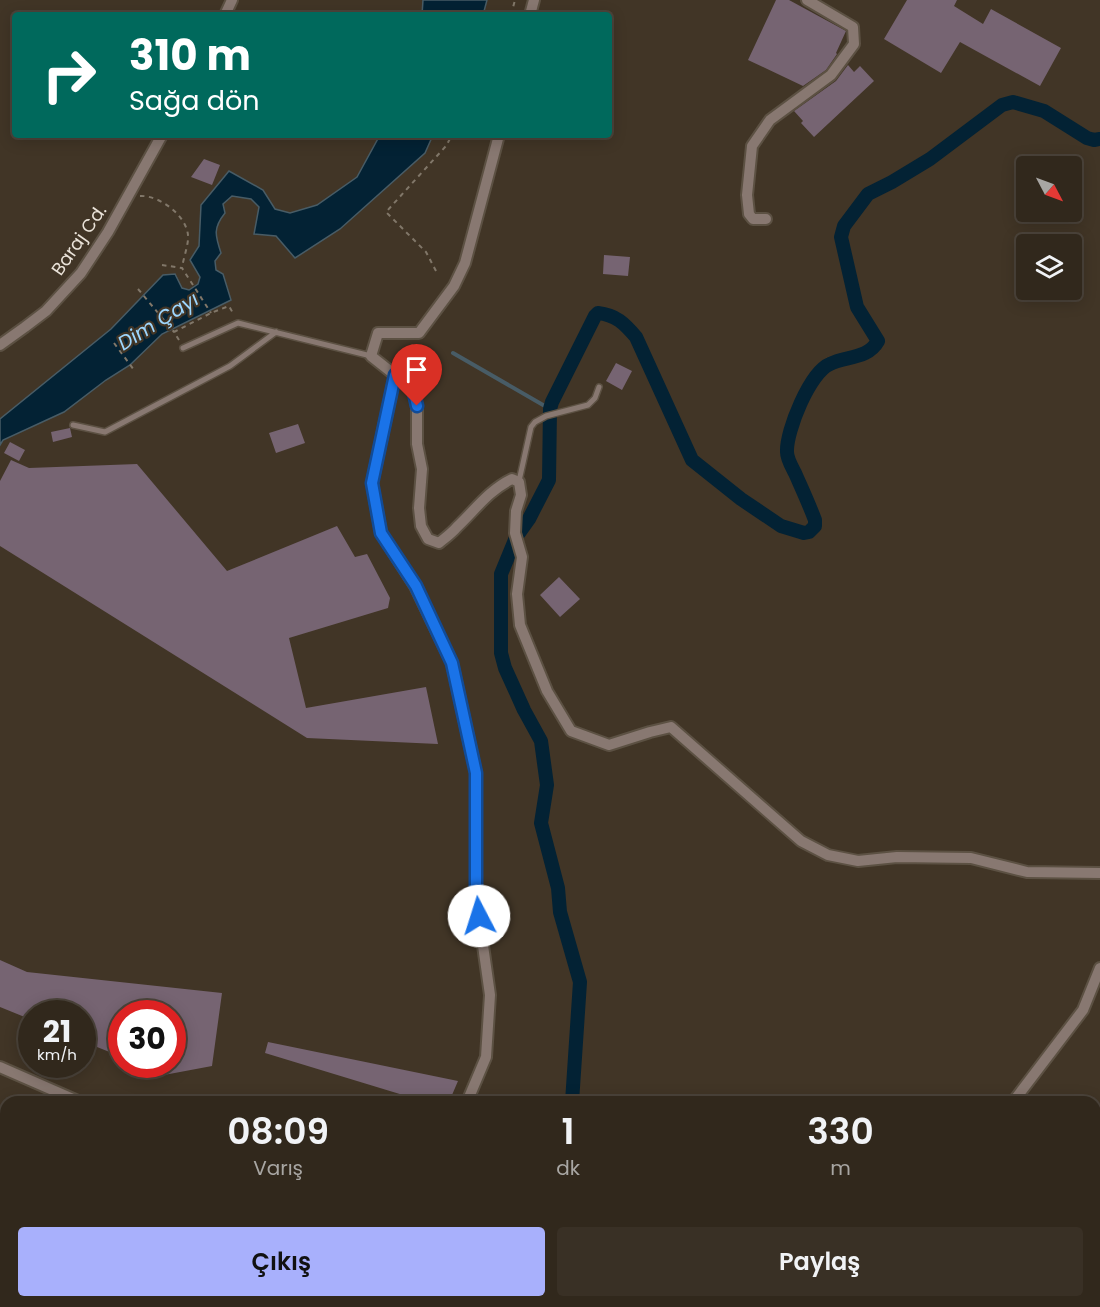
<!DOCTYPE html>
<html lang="tr">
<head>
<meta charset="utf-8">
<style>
	:root { --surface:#31281c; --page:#393025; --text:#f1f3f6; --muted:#a8a6a3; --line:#4c443b; --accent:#a8b0fc }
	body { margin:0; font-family:Poppins,sans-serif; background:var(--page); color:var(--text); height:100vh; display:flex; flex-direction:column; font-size:22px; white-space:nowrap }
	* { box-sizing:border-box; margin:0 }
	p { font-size:20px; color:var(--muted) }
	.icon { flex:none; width:33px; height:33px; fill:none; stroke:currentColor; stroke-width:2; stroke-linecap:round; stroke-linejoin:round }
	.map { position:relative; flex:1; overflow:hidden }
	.sheet { position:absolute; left:0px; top:1096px; width:1101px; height:212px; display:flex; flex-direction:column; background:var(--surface); border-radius:18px 18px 0 0; box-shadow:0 3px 15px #0003,0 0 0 2px var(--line) }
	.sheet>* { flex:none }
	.guide { position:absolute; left:12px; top:12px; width:600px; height:126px; border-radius:6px; box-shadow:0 3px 15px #0003,0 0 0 2px var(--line); background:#00695c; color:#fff; overflow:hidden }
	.needle { width:39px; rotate:131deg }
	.tools { position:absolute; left:1016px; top:156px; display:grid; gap:12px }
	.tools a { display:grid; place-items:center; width:66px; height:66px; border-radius:6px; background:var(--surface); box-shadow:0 3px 15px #0003,0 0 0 2px var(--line); font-size:30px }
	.speed { position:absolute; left:18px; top:1000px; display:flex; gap:12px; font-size:30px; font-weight:700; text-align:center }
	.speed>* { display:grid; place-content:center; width:78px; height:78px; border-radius:50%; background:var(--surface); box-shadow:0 3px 15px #0003,0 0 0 2px var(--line); line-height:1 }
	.speed small { font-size:15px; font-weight:400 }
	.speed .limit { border:9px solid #d22; background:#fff; color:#111 }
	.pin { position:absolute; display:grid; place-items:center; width:51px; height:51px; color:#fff; margin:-62px -26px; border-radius:50% 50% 50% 0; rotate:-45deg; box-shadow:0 0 6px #0007 }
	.pin .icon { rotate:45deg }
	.me { position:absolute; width:66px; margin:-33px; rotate:355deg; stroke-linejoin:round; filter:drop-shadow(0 0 4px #0008) }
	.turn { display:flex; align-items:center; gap:21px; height:126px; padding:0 18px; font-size:27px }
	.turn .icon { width:78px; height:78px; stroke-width:2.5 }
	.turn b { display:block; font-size:42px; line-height:51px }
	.eta { display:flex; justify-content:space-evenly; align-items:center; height:102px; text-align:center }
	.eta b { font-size:36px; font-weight:600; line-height:42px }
	.button { display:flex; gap:12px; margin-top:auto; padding:12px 18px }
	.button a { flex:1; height:69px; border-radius:6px; background:var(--accent); color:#111; font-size:24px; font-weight:600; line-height:69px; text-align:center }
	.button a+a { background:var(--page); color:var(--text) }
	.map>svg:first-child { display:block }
</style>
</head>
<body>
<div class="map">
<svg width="1100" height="1307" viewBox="0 0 1100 1307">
	<rect width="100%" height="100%" fill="#413526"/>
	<path fill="#032234" stroke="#485c66" stroke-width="1.5" d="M423,0H487L483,15H422Z
		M380,135H433L425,153L340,229L295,258L276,236L254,234L259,207L251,199L232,196L223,204L225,213C213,228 215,235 221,253L215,261L216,270L223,274L231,300L162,334L130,365L106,380L64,412L3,440L0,445V419L111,329L163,275L175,274L182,288L189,290L198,284L200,277L190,260L199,246L201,205L229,171L263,190L275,209L290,213L317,205L357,177Z"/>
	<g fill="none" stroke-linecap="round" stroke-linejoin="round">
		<path stroke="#485c66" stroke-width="4" d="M453,353L550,409"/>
		<path stroke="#032234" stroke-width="14" d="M519,533L529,519L549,480L550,409L552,402L595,316L598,313C616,315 624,323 636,337L692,460L741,499L781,526L804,533L809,532L815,526V520C809,504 802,489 795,473C792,467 787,459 787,452C786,431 810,372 830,364C846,356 868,359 878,341L857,307L841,237L844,226L868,194L892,182L930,159L1002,105L1013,102L1044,111L1087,138L1094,140L1100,139
			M515,540L501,574V653L505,668L524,710L541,741L547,785L541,823L558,888L560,912L580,982L572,1102
			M433,1307L435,1302"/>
	</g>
	<path fill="#766472" d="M776,0H789L846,31L836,53L837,54L826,70L803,86L748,60Z
		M907,0H957L954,6L983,24L991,9L1061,48L1040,86L960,42L941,73L884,39Z
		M848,65L854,72L860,66L874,81L814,137L801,123L803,121L794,111L836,81Z
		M204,159L220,165L212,185L191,177Z
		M604,255L630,257L628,276L603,274Z
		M616,363L632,371L622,390L606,381Z
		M298,424L305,443L276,453L269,433Z
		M70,428L72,437L53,442L51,432Z
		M10,442L25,450L19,461L4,453Z
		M11,460L29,468L137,464L227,571L337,526L355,557L367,554L390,598L388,608L289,638L306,708L426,687L438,744L307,738L0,546V481Z
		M559,577L580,599L560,617L540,595Z
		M0,960L27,972L222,993L212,1066L164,1075L140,1065H172V1014H122V1057L82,1041V1014H32V1020L0,1007Z
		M268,1042L458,1081L449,1102H426L265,1053Z"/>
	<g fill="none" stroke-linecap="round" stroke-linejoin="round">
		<g stroke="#5c5143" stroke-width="8">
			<path id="lane" d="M183,348L238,323L371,356
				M73,425L105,432L230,366L276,332
				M519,481L531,427L535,422L546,416L588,405L595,398L599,387"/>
		</g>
		<g stroke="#5c5143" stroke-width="14">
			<path id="street" d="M225,15L232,0
				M530,15L534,0
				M766,219H753L749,214L747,195L752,146L770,120L831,75L854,44L853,27L807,0
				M0,345L25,327L46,311L81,273L108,232L162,135
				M395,375L412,384L417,406V444L422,469L419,508L421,526L428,539L439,543C445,538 452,533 457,527C475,510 489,490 512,479L519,482L521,495L516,511L515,533L522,557L517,594L520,625L547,691L571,731L609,745L650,732L671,727L801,841L828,855L858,861L897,857L971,858L1027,872L1100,873
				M0,1067L80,1102
				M467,1102L486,1057L490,995L476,896V773L452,663L415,586L381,533L372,483L395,375L371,356L378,333H419L454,286L465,263L499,135
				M1013,1102L1083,1010L1100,968
				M357,1307L359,1302
				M378,1307L379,1302
				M681,1307L690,1302"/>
		</g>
		<path stroke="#817769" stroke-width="2" stroke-dasharray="4.5 4.5" stroke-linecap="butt" d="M511,15L515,0
			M140,196C159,195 186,215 188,235C189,244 183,259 182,268
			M162,265L182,268L211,313
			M436,271L426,252L386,212L446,146L452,135
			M138,289L174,332
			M179,340L174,332L211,313L229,306L234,315
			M114,343L134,370
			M401,364L414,343"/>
		<use href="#lane" stroke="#887871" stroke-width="5"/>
		<use href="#street" stroke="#887871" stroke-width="10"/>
	</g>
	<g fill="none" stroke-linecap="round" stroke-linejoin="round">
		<g stroke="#114b97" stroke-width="15">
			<path id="route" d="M417,406L412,384L395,375L372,483L381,533L416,586L452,663L476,773V896L479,916"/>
		</g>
		<use href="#route" stroke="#1a73e8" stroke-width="10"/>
	</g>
	<g text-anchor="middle" stroke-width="4.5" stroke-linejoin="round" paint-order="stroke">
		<g font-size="18" fill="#eae3d9" stroke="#413526">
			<text transform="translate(79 240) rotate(-55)" y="6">Baraj Cd.</text>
		</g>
		<g font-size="20" font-style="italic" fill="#9dd6fd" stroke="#413526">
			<text transform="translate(158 321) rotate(-32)" y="7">Dim Çayı</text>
		</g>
	</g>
</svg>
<div class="tools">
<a><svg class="needle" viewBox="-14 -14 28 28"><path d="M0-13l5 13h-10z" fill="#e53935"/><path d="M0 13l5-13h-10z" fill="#a8a6a3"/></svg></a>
<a><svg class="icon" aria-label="layers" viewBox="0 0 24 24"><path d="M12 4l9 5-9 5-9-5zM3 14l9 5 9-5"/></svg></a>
</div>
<div class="speed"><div>21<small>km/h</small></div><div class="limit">30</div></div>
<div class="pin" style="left:417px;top:406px;background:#d93025"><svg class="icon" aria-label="arrive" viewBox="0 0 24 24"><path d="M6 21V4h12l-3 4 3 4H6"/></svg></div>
<svg class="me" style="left:479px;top:916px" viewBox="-20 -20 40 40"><circle r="19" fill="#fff"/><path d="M0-13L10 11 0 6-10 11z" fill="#1a73e8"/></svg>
<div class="guide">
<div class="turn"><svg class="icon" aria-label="right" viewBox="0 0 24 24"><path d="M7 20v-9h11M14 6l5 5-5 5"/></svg><div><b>310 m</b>Sağa dön</div></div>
</div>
<section class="sheet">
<div class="eta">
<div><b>08:09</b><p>Varış</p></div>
<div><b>1</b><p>dk</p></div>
<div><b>330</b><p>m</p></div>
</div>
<div class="button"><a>Çıkış</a><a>Paylaş</a></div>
</section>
</div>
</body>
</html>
